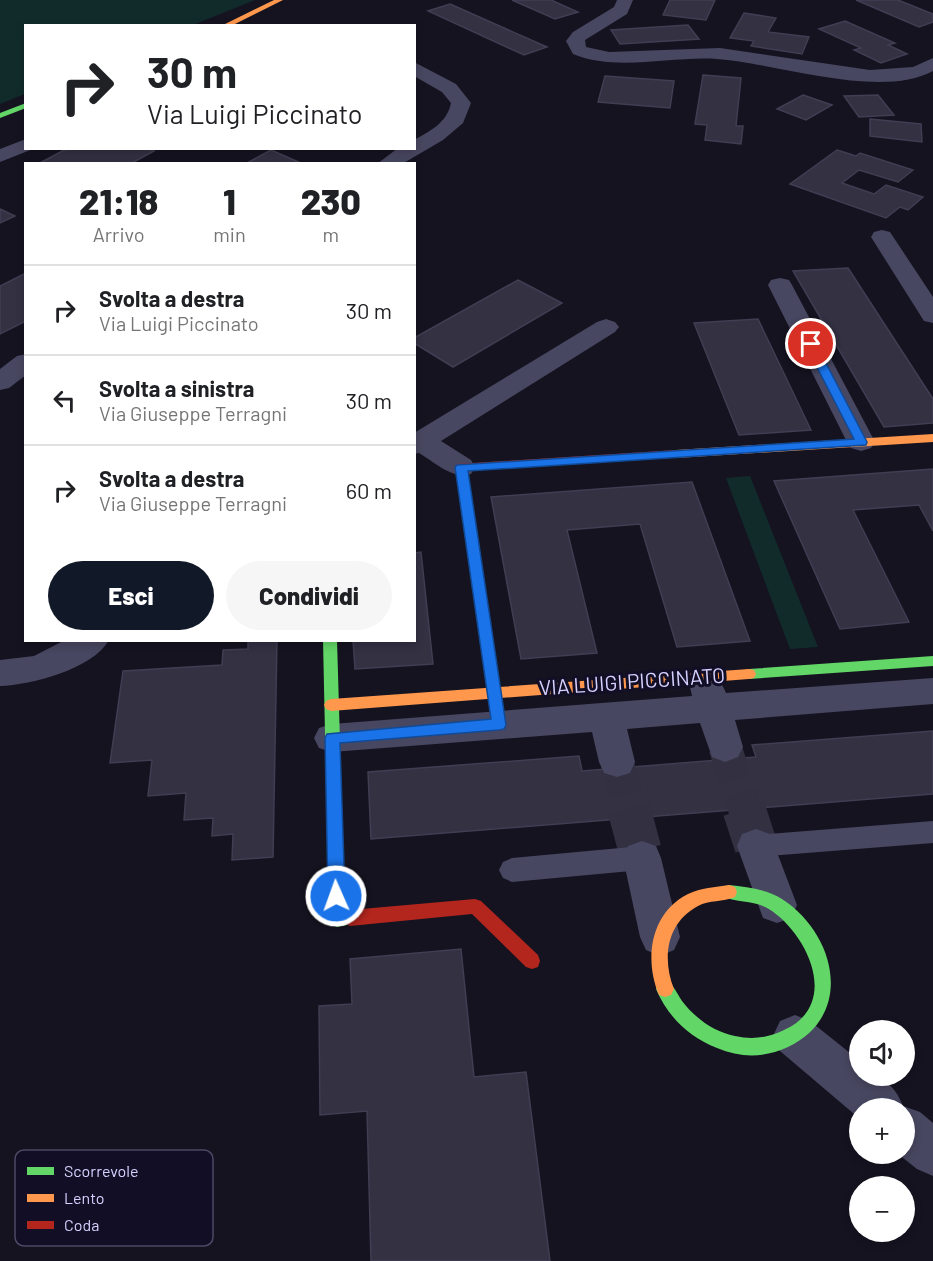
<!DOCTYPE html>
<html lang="it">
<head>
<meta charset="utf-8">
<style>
	:root { --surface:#fff; --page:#f6f6f6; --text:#202124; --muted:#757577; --line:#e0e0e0; --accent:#111827 }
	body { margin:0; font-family:Barlow,sans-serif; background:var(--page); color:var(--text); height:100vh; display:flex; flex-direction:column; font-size:22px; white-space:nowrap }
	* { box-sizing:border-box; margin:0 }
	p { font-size:20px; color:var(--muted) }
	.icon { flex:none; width:33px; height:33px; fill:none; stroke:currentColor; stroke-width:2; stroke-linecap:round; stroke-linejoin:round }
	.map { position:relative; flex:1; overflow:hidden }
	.drawer { position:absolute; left:24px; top:162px; width:392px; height:480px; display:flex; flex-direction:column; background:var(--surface); border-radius:0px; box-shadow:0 3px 9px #0003 }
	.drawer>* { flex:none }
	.hud { position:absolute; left:24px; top:24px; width:392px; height:126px; border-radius:0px; box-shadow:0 3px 9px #0003; background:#fff; color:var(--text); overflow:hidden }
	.fabs { position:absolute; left:849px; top:1020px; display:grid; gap:12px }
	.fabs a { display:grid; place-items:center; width:66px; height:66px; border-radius:50%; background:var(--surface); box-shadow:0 3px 9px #0003; font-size:30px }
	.pin { position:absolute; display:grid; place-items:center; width:51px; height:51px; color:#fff; margin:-26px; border:3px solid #fff; border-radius:50%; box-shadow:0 2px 6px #0007 }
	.me { position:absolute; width:66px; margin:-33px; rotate:358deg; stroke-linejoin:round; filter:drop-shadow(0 0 4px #0008) }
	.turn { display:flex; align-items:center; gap:21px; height:126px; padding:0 24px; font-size:27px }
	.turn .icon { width:78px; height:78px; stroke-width:2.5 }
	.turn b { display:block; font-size:42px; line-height:51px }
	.eta { display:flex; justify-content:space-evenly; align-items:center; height:102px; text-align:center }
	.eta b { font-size:36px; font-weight:800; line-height:42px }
	.button { display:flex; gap:12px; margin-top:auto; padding:12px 24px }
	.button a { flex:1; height:69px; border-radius:36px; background:var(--accent); color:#fff; font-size:24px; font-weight:800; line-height:69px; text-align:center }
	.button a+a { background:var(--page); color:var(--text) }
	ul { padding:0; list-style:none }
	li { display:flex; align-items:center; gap:18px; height:90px; padding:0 24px; border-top:2px solid var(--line) }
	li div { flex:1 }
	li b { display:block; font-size:22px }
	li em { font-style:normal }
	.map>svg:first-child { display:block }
</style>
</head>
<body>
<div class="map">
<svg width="933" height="1261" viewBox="0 0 933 1261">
	<rect width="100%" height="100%" fill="#151320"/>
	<path fill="#112b2b" d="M0,0H255L193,25L26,26L25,94L0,104Z
		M750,476L818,647L790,649L726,478Z"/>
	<path fill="#333142" stroke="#413d53" stroke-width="1.5" d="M512,0H551L578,12L555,19Z
		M670,0H715L706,20L663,15Z
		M856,0H898L933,14V22L919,27Z
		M450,4L547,47L524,55L428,11Z
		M744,13L776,18L768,32L809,37L802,54L751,46L754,41L730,38Z
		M845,21L895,43L888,45L907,54L881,63L854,50L861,48L819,29Z
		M688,25L699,39L620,44L611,30Z
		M703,75L741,78L736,126H743L741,144L705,140L707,125L695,124Z
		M605,76L674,81L670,108L598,102Z
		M803,95L832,105L806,120L777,109Z
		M878,95L894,115L859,117L844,96Z
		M870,119L921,124L922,142L870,136Z
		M68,148H148L154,151L130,164H38Z
		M271,150L303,164H245Z
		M837,150L856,156L860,153L913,170L898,182L859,170L842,183L874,194L886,185L923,197L908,210L900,207L886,218L790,184Z
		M0,209L15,216L0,223Z
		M848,268L933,399V423L884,427L793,271Z
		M26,273V321L0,334V286Z
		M518,280L562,303L453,367L414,343V338Z
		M758,319L811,430L739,435L694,323Z
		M933,469V531L919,505L853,510L909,622L840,629L774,481Z
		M692,482L750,641L677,647L640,524L567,530L597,653L521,659L491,497Z
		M421,552L433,664L355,669L353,640H414V553Z
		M248,640H277L273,857L232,860L233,834L212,836L213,818L184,820L186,793L148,796L152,760L110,763L123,671L222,665L223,650L248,649Z
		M933,731V794L371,839L368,772L579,756L582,771L756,757L752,745Z
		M461,949L474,1077L526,1072L550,1261H371L367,1111L320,1115L319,1006L352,1004L350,959Z"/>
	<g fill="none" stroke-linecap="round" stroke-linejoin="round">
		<path stroke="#323041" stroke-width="33" stroke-dasharray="33 16" stroke-linecap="butt" d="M725,747L745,810
			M617,762L630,810"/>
		<path stroke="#323041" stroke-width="43" stroke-dasharray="43 22" stroke-linecap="butt" d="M629,809L642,858
			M744,809L756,846"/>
		<path fill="#484761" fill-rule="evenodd" d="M933,821V843L756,857L747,854L743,846L747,838L756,835Z
			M642,846L651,850L655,858L651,866L642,870L512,882L503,878L499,870L503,862L512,858Z"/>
		<path fill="#484761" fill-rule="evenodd" d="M617,0H633L627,14L585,40L586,47L609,52L720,48L870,70L913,67L933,58V71C880,100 776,63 717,59C671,56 616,72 573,54L566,41L573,32L614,7Z
			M414,62L456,84L471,103L463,123L443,140L402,164H377L398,148H414V140C430,131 447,123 451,103L442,92L414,76Z
			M26,139V148L33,149L0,162V149Z
			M882,230L890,232L933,297V323L924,321L871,237L874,232Z
			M780,278L789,280L792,285L875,442L871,448L861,451L851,448L847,442L768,285L771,280Z
			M606,319L615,322L619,327L615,332L441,441L471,460L475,467L471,474C451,479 436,463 419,453L414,454V433L597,322Z
			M26,354V375L9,388L0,390V369L17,356Z
			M65,640H109C93,669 31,685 0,686V660L34,656Z
			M707,674L719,678L726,693L933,678V704L735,720L743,747L738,757L725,762L712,757L700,723L627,729L635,762L630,773L617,777L604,773L599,762L592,732L332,752L319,748L314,738L319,728L332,724L692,696L690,687L695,678Z
			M756,829L770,834L797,905L791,918L777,923L763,918L737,846L742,834Z
			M642,841L656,846L661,858L680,937L674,950L660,956L646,950L640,937L623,858L628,846Z
			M795,1015L810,1021L860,1061V1076C883,1076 894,1084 903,1106L920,1112L933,1123V1176L917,1169L898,1154H904V1108H860V1119L780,1051L773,1036L780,1021Z"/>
		<path fill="#63d668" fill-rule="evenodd" d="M26,103V108L0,118V113Z
			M323,640H337L345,911L356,913L358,918L356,923L337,927L331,924L329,919Z
			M933,656V666L749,679L744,678L742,674L744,670L749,669Z
			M729,885C747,887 766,889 782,899C836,934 855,1015 788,1047C764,1058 741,1058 717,1048C689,1037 668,1017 656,989L659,983L665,981C674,984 677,994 682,1001C695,1018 714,1032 735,1036C752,1040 768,1038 784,1030C840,1005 809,937 772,911C757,900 739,903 723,897L721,892L723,887Z"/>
		<path fill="#ff974d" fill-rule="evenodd" d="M274,0H283L231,26H221Z
			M933,434V442L676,458L670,454L676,450Z
			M749,669L754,670L756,674L754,678L749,679L331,711L326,709L324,705L326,701L331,699Z
			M729,885L735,887L737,892L735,897C723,902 709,900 698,906C666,923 662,959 674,989L671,995L665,997L659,995C644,960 650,913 688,894C701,888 715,887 729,885Z"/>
		<path fill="#b3261e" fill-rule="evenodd" d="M676,450L682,454L680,457L467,470L506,725L504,729L499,731L494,729L455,467L457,464Z
			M475,899L481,901L538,955L540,961L538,967L532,969L526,967L472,914L350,926L344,923L342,918L344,913L350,910Z"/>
	</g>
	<path fill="#1a73e8" stroke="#114b97" stroke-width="1.5" d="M811,341L816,344L867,442L866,445L468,471L506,725L504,729L499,730L340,743L345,896L342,901L336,903L331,901L328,896L325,738L327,734L491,719L455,467L457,465L854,439L805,344Z"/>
	<g text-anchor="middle" stroke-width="6" stroke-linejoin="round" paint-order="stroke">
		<g font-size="21" fill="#d6d1ff" stroke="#110e25">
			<text transform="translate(632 682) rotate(-4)" y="7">VIA LUIGI PICCINATO</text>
		</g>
	</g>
	<rect x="15" y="1150" width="198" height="96" rx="9" fill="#110e25" stroke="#4c4866" stroke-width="1.5"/>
	<rect x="27" y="1167" width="27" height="8" fill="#63d668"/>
	<rect x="27" y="1194" width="27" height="8" fill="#ff974d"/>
	<rect x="27" y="1221" width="27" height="8" fill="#b3261e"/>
	<g font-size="16" fill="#d6d1ff">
		<text x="64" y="1177">Scorrevole</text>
		<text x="64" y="1204">Lento</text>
		<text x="64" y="1231">Coda</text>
	</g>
</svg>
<div class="fabs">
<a><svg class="icon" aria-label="sound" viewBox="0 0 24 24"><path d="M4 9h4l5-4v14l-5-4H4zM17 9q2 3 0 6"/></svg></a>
<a>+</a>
<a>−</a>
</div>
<div class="pin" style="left:811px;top:344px;background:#d93025"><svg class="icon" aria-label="arrive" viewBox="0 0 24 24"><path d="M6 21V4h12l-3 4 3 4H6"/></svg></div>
<svg class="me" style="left:336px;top:896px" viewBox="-20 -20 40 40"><circle r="17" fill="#1a73e8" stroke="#fff" stroke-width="3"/><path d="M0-11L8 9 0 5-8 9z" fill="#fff"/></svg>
<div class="hud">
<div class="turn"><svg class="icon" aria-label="right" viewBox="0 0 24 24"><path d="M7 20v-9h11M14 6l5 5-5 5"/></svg><div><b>30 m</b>Via Luigi Piccinato</div></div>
</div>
<section class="drawer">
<div class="eta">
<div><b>21:18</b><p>Arrivo</p></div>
<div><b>1</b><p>min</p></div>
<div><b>230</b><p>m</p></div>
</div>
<ul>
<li><svg class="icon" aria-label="right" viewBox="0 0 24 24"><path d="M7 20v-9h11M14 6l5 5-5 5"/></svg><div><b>Svolta a destra</b><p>Via Luigi Piccinato</p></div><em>30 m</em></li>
<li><svg class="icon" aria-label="left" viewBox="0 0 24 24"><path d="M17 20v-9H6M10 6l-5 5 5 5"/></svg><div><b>Svolta a sinistra</b><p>Via Giuseppe Terragni</p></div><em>30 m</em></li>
<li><svg class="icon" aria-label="right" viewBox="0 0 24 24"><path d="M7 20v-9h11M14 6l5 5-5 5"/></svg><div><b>Svolta a destra</b><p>Via Giuseppe Terragni</p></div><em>60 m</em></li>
</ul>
<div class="button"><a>Esci</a><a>Condividi</a></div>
</section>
</div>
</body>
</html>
